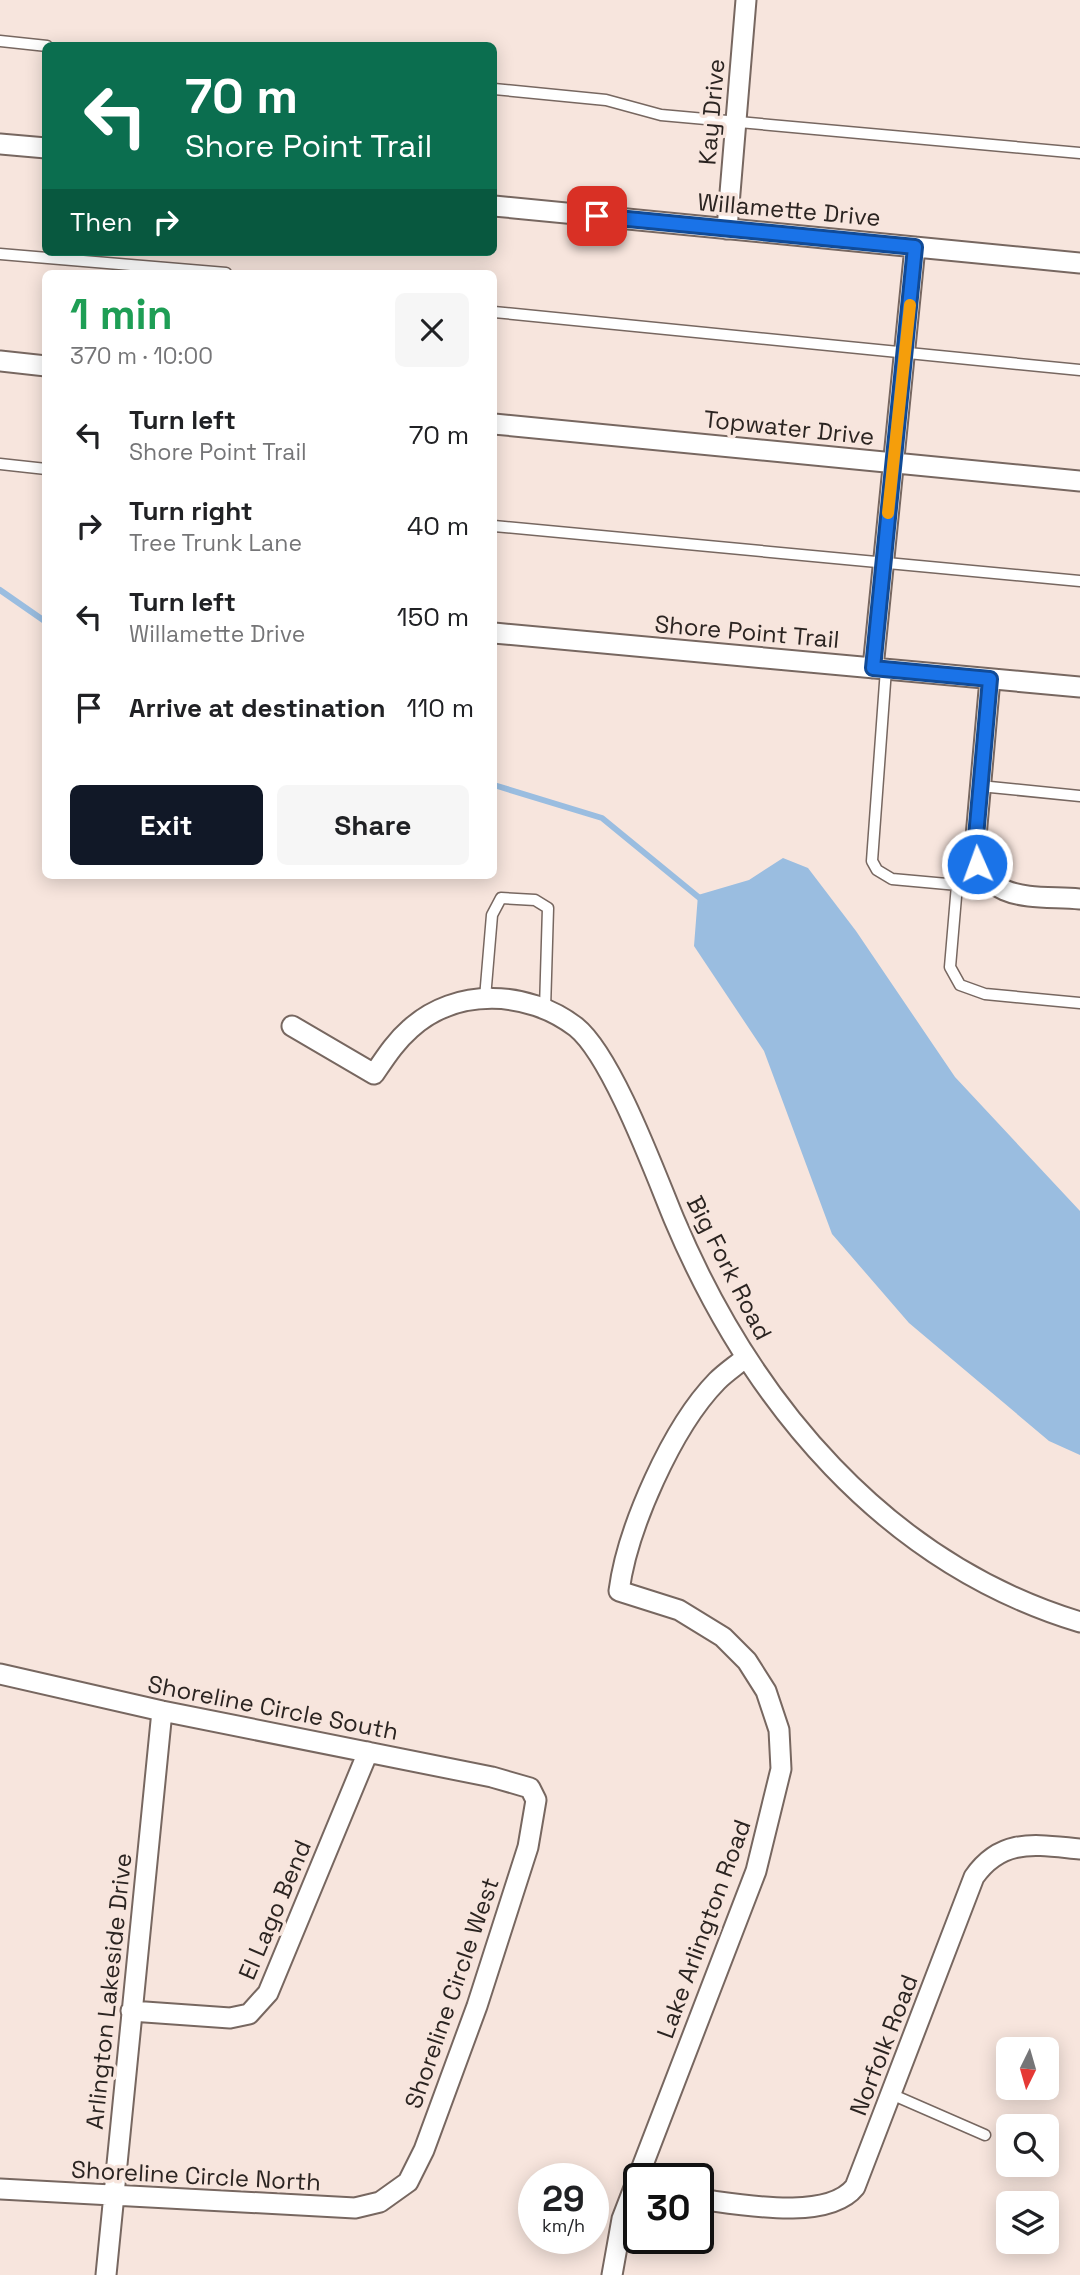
<!DOCTYPE html>
<html lang="en">
<head>
<meta charset="utf-8">
<style>
	:root { --surface:#fff; --page:#f6f6f6; --text:#202124; --muted:#757577; --accent:#111827 }
	body { margin:0; font-family:"Space Grotesk",sans-serif; background:var(--page); color:var(--text); height:100vh; display:flex; flex-direction:column; font-size:26px; white-space:nowrap }
	* { box-sizing:border-box; margin:0 }
	p { font-size:23px; color:var(--muted) }
	.icon { flex:none; width:38px; height:38px; fill:none; stroke:currentColor; stroke-width:2; stroke-linecap:round; stroke-linejoin:round }
	.map { position:relative; flex:1; overflow:hidden }
	.panel { position:absolute; left:42px; top:270px; width:455px; height:609px; display:flex; flex-direction:column; background:var(--surface); border-radius:10px; box-shadow:0 4px 18px #0003 }
	.panel>* { flex:none }
	.guide { position:absolute; left:42px; top:42px; width:455px; height:214px; border-radius:10px; box-shadow:0 4px 18px #0003; background:#0b6e4f; color:#fff; overflow:hidden }
	.needle { width:46px; rotate:185deg }
	.buttons { position:absolute; left:996px; top:2037px; display:grid; gap:14px }
	.buttons a { display:grid; place-items:center; width:63px; height:63px; border-radius:10px; background:var(--surface); box-shadow:0 4px 18px #0003; font-size:35px }
	.speed { position:absolute; left:518px; top:2163px; display:flex; gap:14px; font-size:35px; font-weight:700; text-align:center }
	.speed>* { display:grid; place-content:center; width:91px; height:91px; border-radius:50%; background:var(--surface); box-shadow:0 4px 18px #0003; line-height:1 }
	.speed small { font-size:18px; font-weight:400 }
	.speed .limit { border:4px solid #111; border-radius:10px; background:#fff; color:#111 }
	.pin { position:absolute; display:grid; place-items:center; width:60px; height:60px; color:#fff; margin:-30px; border-radius:14px; box-shadow:0 4px 10px #0006 }
	.me { position:absolute; width:77px; margin:-38px; rotate:358deg; stroke-linejoin:round; filter:drop-shadow(0 0 5px #0008) }
	.turn { display:flex; align-items:center; gap:24px; height:147px; padding:0 28px; font-size:32px }
	.turn .icon { width:91px; height:91px; stroke-width:2.5 }
	.turn b { display:block; font-size:49px; line-height:60px }
	.then { display:flex; align-items:center; height:66px; padding:0 28px; background:#0003; gap:14px; font-size:26px }
	.round { display:grid; place-items:center; flex:none; width:74px; height:74px; border-radius:10px; background:var(--page) }
	.overview { display:flex; align-items:center; justify-content:space-between; height:119px; padding:0 28px }
	h1 { font-size:42px; font-weight:600; line-height:52px; color:#1e9e55 }
	.action { display:flex; gap:14px; margin-top:auto; padding:14px 28px }
	.action a { flex:1; height:80px; border-radius:10px; background:var(--accent); color:#fff; font-size:28px; font-weight:600; line-height:80px; text-align:center }
	.action a+a { background:var(--page); color:var(--text) }
	ul { padding:0; list-style:none }
	li { display:flex; align-items:center; gap:21px; height:91px; padding:0 28px }
	li div { flex:1 }
	li b { display:block; font-size:26px }
	li em { font-style:normal }
	.map>svg:first-child { display:block }
</style>
</head>
<body>
<div class="map">
<svg width="1080" height="2275" viewBox="0 0 1080 2275">
	<rect width="100%" height="100%" fill="#f7e5dd"/>
	<path fill="#9abde0" d="M783,858L808,868L856,931L955,1077L1080,1211V1455L1049,1441L909,1323L832,1234L764,1051L694,946L698,895L749,880Z"/>
	<g fill="none" stroke-linecap="round" stroke-linejoin="round">
		<path stroke="#9abde0" stroke-width="6" d="M0,590L46,622
			M494,785L602,818L702,900"/>
		<g stroke="#776760" stroke-width="13">
			<path id="lane" d="M0,41L47,46
				M494,89L606,100L661,115L1080,153
				M0,254L226,273
				M494,312L1080,370
				M0,464L46,469
				M494,526L1080,581
				M886,669L872,861L877,870L892,879L969,886L985,879
				M980,786L1080,796
				M957,885L950,967L960,985L985,994L1080,1003
				M485,998L492,915L501,898L535,900L548,908L545,1009
				M891,2094L985,2135"/>
		</g>
		<g stroke="#776760" stroke-width="23">
			<path id="street" d="M0,144L46,148
				M494,206L1080,263
				M727,229L746,0
				M0,361L46,366
				M494,424L1080,481
				M494,633L1080,687
				M873,668L915,247
				M990,679L975,848C985,905 1034,895 1080,899
				M292,1026L374,1074C385,1058 395,1042 410,1029C456,987 528,990 576,1027C612,1056 655,1173 674,1219C751,1402 885,1563 1080,1622
				M0,1674L162,1711L492,1777L530,1788L536,1800L528,1847L477,2006L424,2150L408,2182L380,2202L355,2208L0,2189
				M131,2011L230,2018L249,2014L268,1993L368,1752
				M698,2199C739,2204 827,2222 855,2187L974,1877C1002,1837 1036,1845 1080,1849
				M106,2275L162,1711
				M612,2275L622,2219L756,1871L781,1769L779,1730L766,1691L747,1661L723,1637L679,1610L619,1591C627,1529 672,1427 717,1381C726,1372 737,1365 746,1357"/>
		</g>
		<use href="#lane" stroke="#fff" stroke-width="10"/>
		<use href="#street" stroke="#fff" stroke-width="19"/>
	</g>
	<g fill="none" stroke-linecap="round" stroke-linejoin="round">
		<g stroke="#114b97" stroke-width="18">
			<path id="route" d="M597,216L915,247L873,668L990,679L975,848L977,864"/>
		</g>
		<use href="#route" stroke="#1a73e8" stroke-width="12"/>
		<path stroke="#f59e0b" stroke-width="12" d="M888,513L910,305"/>
	</g>
	<g text-anchor="middle" stroke-width="7" stroke-linejoin="round" paint-order="stroke">
		<g font-size="24" fill="#2b2421" stroke="#f7e5dd">
			<text transform="translate(712 112) rotate(-85)" y="8">Kay Drive</text>
			<text transform="translate(789 210) rotate(5)" y="8">Willamette Drive</text>
			<text transform="translate(789 428) rotate(6)" y="8">Topwater Drive</text>
			<text transform="translate(747 632) rotate(5)" y="8">Shore Point Trail</text>
			<text transform="translate(729 1268) rotate(63)" y="8">Big Fork Road</text>
			<text transform="translate(273 1708) rotate(11)" y="8">Shoreline Circle South</text>
			<text transform="translate(275 1910) rotate(-67)" y="8">El Lago Bend</text>
			<text transform="translate(704 1929) rotate(-70)" y="8">Lake Arlington Road</text>
			<text transform="translate(109 1991) rotate(-84)" y="8">Arlington Lakeside Drive</text>
			<text transform="translate(452 1993) rotate(-71)" y="8">Shoreline Circle West</text>
			<text transform="translate(884 2045) rotate(-69)" y="8">Norfolk Road</text>
			<text transform="translate(196 2176) rotate(3)" y="8">Shoreline Circle North</text>
		</g>
	</g>
</svg>
<div class="buttons">
<a><svg class="needle" viewBox="-14 -14 28 28"><path d="M0-13l5 13h-10z" fill="#e53935"/><path d="M0 13l5-13h-10z" fill="#757577"/></svg></a>
<a><svg class="icon" aria-label="search" viewBox="0 0 24 24"><circle cx="10" cy="10" r="6"/><path d="M15 15l6 6"/></svg></a>
<a><svg class="icon" aria-label="layers" viewBox="0 0 24 24"><path d="M12 4l9 5-9 5-9-5zM3 14l9 5 9-5"/></svg></a>
</div>
<div class="speed"><div>29<small>km/h</small></div><div class="limit">30</div></div>
<div class="pin" style="left:597px;top:216px;background:#d93025"><svg class="icon" aria-label="arrive" viewBox="0 0 24 24"><path d="M6 21V4h12l-3 4 3 4H6"/></svg></div>
<svg class="me" style="left:977px;top:864px" viewBox="-20 -20 40 40"><circle r="17" fill="#1a73e8" stroke="#fff" stroke-width="3"/><path d="M0-11L8 9 0 5-8 9z" fill="#fff"/></svg>
<div class="guide">
<div class="turn"><svg class="icon" aria-label="left" viewBox="0 0 24 24"><path d="M17 20v-9H6M10 6l-5 5 5 5"/></svg><div><b>70 m</b>Shore Point Trail</div></div>
<div class="then">Then<svg class="icon" aria-label="right" viewBox="0 0 24 24"><path d="M7 20v-9h11M14 6l5 5-5 5"/></svg></div>
</div>
<section class="panel">
<div class="overview"><div><h1>1 min</h1><p>370 m · 10:00</p></div><a class="round"><svg class="icon" aria-label="close" viewBox="0 0 24 24"><path d="M6 6l12 12M18 6L6 18"/></svg></a></div>
<ul>
<li><svg class="icon" aria-label="left" viewBox="0 0 24 24"><path d="M17 20v-9H6M10 6l-5 5 5 5"/></svg><div><b>Turn left</b><p>Shore Point Trail</p></div><em>70 m</em></li>
<li><svg class="icon" aria-label="right" viewBox="0 0 24 24"><path d="M7 20v-9h11M14 6l5 5-5 5"/></svg><div><b>Turn right</b><p>Tree Trunk Lane</p></div><em>40 m</em></li>
<li><svg class="icon" aria-label="left" viewBox="0 0 24 24"><path d="M17 20v-9H6M10 6l-5 5 5 5"/></svg><div><b>Turn left</b><p>Willamette Drive</p></div><em>150 m</em></li>
<li><svg class="icon" aria-label="arrive" viewBox="0 0 24 24"><path d="M6 21V4h12l-3 4 3 4H6"/></svg><div><b>Arrive at destination</b></div><em>110 m</em></li>
</ul>
<div class="action"><a>Exit</a><a>Share</a></div>
</section>
</div>
</body>
</html>
